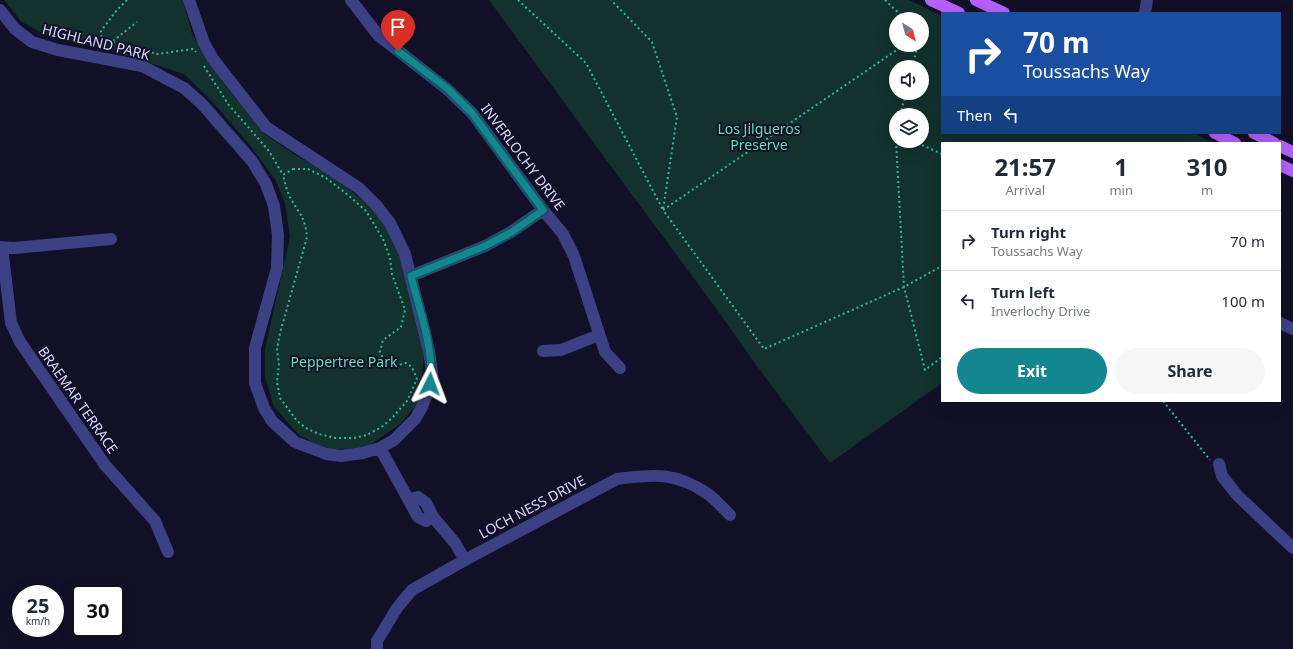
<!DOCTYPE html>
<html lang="en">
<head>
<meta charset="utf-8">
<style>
	:root { --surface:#fff; --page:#f6f6f7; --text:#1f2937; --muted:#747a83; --line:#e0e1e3; --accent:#14868f }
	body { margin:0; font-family:"Noto Sans",sans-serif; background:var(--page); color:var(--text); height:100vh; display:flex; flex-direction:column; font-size:15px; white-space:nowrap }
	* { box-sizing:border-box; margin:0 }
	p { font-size:13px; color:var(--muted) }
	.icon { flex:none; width:22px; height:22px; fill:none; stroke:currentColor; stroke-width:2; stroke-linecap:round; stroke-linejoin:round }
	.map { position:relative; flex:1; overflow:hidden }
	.side { position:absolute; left:941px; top:142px; width:340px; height:260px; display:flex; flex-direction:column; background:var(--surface); border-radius:0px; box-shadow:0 4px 16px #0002 }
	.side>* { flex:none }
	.hud { position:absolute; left:941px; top:12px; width:340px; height:122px; border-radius:0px; box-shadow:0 4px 16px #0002; background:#1a4fa0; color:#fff; overflow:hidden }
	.needle { width:26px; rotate:144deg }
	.tools { position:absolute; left:889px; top:12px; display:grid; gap:8px }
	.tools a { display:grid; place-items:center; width:40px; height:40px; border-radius:50%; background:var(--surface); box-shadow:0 4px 16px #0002; font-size:20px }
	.speed { position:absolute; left:12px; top:585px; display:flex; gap:8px; font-size:20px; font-weight:700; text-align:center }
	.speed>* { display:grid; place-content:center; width:52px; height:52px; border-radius:50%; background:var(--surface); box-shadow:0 4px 16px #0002; line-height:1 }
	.speed small { font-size:10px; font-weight:400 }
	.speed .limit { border:2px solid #111; border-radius:6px; background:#fff; color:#111 }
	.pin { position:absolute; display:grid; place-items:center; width:34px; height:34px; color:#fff; margin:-41px -17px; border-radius:50% 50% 50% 0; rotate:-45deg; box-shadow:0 0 4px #0007 }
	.pin .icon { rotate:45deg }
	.me { position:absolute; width:44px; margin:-22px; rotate:3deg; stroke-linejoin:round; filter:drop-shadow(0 0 3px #0008) }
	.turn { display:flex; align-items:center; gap:14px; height:84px; padding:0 16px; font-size:18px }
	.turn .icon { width:52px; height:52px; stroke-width:2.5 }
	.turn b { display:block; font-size:28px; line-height:34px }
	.then { display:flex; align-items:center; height:38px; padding:0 16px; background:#0003; gap:8px; font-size:15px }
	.eta { display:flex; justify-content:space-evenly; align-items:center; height:68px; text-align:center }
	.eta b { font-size:24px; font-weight:700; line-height:28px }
	.cta { display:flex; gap:8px; margin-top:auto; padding:8px 16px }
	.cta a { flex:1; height:46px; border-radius:24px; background:var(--accent); color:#fff; font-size:16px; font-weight:700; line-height:46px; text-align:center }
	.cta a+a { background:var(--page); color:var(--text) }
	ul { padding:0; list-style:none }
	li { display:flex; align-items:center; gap:12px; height:60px; padding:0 16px; border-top:1px solid var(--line) }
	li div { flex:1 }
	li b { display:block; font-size:15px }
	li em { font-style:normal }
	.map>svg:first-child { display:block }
</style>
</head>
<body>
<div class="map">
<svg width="1293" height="649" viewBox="0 0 1293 649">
	<rect width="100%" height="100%" fill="#121027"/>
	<path fill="#13312d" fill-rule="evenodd" d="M4,0H183L192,34L222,81L264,134L297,156L336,178L369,206L391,233L404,268L424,347L421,400L400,424L367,447L328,450L299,435L274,407L265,377V349L290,237L285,203L276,181L249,144L210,99L184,74L109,50L50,37L22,22Z
		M489,0H909L942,16V133H1193L1214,143H942V383L830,463L754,362L718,311L610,165ZM896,19H922V45H896ZM896,67H922V93H896ZM896,115H922V141H896Z"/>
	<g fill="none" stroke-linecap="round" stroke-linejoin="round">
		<path stroke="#32b7a3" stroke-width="2" stroke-dasharray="2 3" stroke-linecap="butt" d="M127,0L117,10L101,31L102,39L157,54L193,49L196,52
			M518,0L586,63L663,210L677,117L652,42L611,0
			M885,0L905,19
			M113,41L137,22
			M904,45L663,210L764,349L904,287L942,266
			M204,66L228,104L269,151L283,175
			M912,67L918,45
			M900,115L906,93
			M896,133V134
			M896,141L904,287L925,370L942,357
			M913,141L942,154
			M293,169H308L326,178L348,195L366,211L383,239L390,258L392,274L405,310L401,327L383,340L380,352L385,363L391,367L406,363L412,367L417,379L407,401L392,418L383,426L367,435L354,438H335L319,434L306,428L297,421L280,398L277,382L279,364L277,349L280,333L307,237C305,217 300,215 291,199C287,192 285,183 283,175Z
			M1163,401L1210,460"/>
		<path stroke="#3c4085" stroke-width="12" d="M351,0L378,35L447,89L472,113L543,210L563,234L574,256L605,352L620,368
			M0,10L15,29L32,42L58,50L142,66L184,88L202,104L252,161L266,184L274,206L278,235L277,268L255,348V383L264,408L272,421L295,442L326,454L341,456L363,453L380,448L394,440L415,419L422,407L430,385L432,372L429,351L405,254L390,223L376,205L359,188L266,127L213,59L204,43L189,0
			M1145,13L1147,0
			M0,247L14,248L111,239
			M2,247L11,323L20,342L105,465L155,521L168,552
			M411,276L485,246L511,232L543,210
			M1280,323L1293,329
			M543,351L561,350L599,335
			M380,448L418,517L426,521L433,517L426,503L418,497L409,499
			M1219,464L1222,476L1237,495L1293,548
			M433,517L455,543L465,560
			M377,649V641L397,608L412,590L465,560L617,479C654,474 676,472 708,494C716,500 723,508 730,515"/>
		<path stroke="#b460fc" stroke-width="12" d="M931,0L959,13
			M976,0L1004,13
			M1215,133L1235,143
			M1254,133L1274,143
			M1280,146L1293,152
			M1280,165L1293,171"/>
	</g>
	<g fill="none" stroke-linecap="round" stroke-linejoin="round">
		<g stroke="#0d575d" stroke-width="10">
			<path id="route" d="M398,51L448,89L472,113L543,210L512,232L485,246L411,276C419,309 435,351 430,384"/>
		</g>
		<use href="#route" stroke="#14868f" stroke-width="7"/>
	</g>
	<g text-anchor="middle" stroke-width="4" stroke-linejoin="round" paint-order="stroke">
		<g font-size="14" fill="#d8d7fe" stroke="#121027">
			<text transform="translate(96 42) rotate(14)" y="5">HIGHLAND PARK</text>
			<text transform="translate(523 157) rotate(53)" y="5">INVERLOCHY DRIVE</text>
			<text transform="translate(78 400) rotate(55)" y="5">BRAEMAR TERRACE</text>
			<text transform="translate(532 507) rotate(-28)" y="5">LOCH NESS DRIVE</text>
		</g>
		<g font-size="14" fill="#63deb5" stroke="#121027">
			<text x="759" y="134">Los Jilgueros<tspan x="759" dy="16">Preserve</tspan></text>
			<text x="344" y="367">Peppertree Park</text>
		</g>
	</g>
</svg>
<div class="tools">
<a><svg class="needle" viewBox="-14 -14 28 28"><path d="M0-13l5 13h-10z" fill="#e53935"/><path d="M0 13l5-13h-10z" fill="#747a83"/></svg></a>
<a><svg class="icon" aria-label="sound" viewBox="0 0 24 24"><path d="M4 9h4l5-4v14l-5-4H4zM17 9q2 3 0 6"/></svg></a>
<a><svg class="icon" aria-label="layers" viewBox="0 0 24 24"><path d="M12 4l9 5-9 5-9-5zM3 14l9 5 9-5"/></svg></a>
</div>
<div class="speed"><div>25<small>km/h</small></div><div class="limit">30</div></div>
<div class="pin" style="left:398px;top:51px;background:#d93025"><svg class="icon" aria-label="arrive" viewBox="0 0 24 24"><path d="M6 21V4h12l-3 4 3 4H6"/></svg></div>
<svg class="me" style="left:430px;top:384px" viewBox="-20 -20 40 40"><path d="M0-17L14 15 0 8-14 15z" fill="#14868f" stroke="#fff" stroke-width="4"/></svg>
<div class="hud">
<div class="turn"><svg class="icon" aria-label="right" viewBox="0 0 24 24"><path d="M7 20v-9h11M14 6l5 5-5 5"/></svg><div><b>70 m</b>Toussachs Way</div></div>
<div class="then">Then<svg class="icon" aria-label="left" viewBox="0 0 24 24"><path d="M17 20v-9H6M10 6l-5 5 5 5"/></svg></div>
</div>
<section class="side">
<div class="eta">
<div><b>21:57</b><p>Arrival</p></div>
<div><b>1</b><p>min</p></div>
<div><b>310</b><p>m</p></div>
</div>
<ul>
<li><svg class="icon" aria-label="right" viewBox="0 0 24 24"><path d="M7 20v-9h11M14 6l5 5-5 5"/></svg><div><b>Turn right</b><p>Toussachs Way</p></div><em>70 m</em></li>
<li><svg class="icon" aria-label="left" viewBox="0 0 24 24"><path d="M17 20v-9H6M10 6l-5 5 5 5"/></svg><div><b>Turn left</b><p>Inverlochy Drive</p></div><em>100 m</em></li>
</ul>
<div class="cta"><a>Exit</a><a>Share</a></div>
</section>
</div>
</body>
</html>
